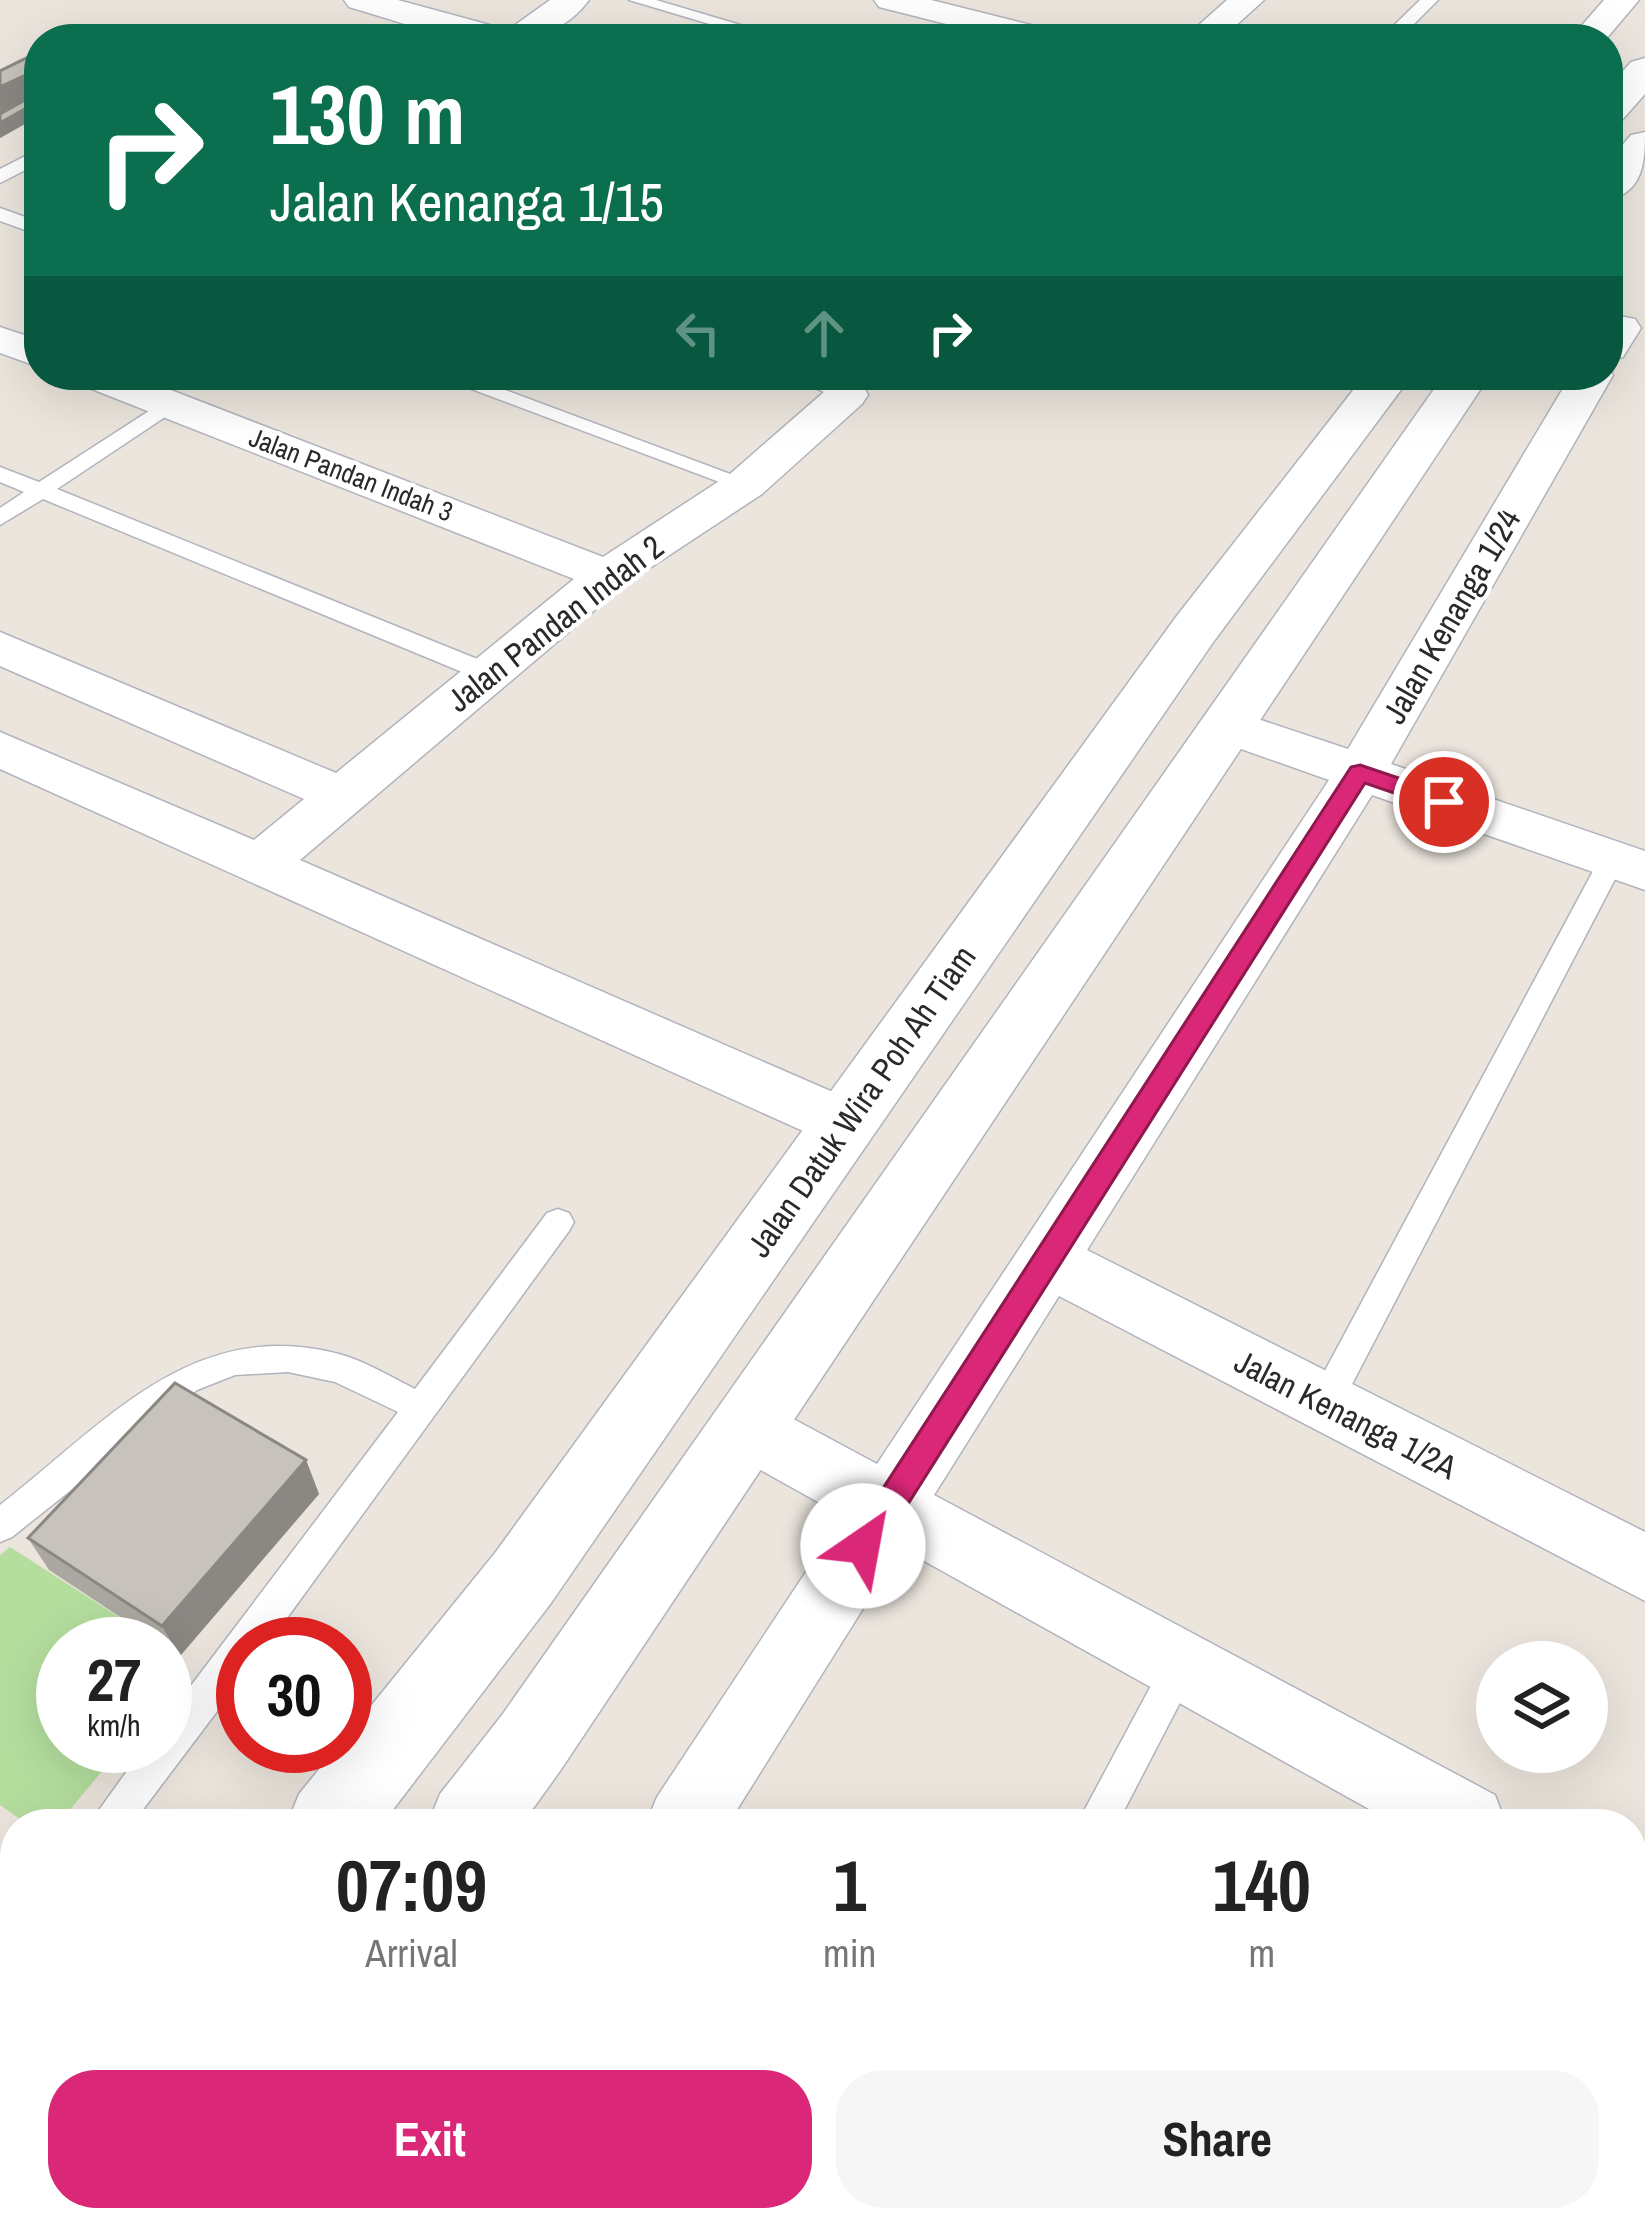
<!DOCTYPE html>
<html lang="en">
<head>
<meta charset="utf-8">
<style>
	:root { --surface:#fff; --page:#f6f6f6; --text:#222; --muted:#767676; --accent:#db2777 }
	body { margin:0; font-family:"Archivo Narrow",sans-serif; background:var(--page); color:var(--text); height:100vh; display:flex; flex-direction:column; font-size:45px; white-space:nowrap }
	* { box-sizing:border-box; margin:0 }
	p { font-size:39px; color:var(--muted) }
	.icon { flex:none; width:66px; height:66px; fill:none; stroke:currentColor; stroke-width:2; stroke-linecap:round; stroke-linejoin:round }
	.map { position:relative; flex:1; overflow:hidden }
	.details { position:absolute; left:0px; top:1809px; width:1647px; height:423px; display:flex; flex-direction:column; background:var(--surface); border-radius:48px 48px 0 0; box-shadow:0 12px 48px #0002 }
	.details>* { flex:none }
	.banner { position:absolute; left:24px; top:24px; width:1599px; height:366px; border-radius:48px; box-shadow:0 12px 48px #0002; background:#0b6e4f; color:#fff; overflow:hidden }
	.controls { position:absolute; left:1476px; top:1641px; display:grid; gap:24px }
	.controls a { display:grid; place-items:center; width:132px; height:132px; border-radius:50%; background:var(--surface); box-shadow:0 12px 48px #0002; font-size:60px }
	.speed { position:absolute; left:36px; top:1617px; display:flex; gap:24px; font-size:60px; font-weight:700; text-align:center }
	.speed>* { display:grid; place-content:center; width:156px; height:156px; border-radius:50%; background:var(--surface); box-shadow:0 12px 48px #0002; line-height:1 }
	.speed small { font-size:30px; font-weight:400 }
	.speed .limit { border:18px solid #d22; background:#fff; color:#111 }
	.pin { position:absolute; display:grid; place-items:center; width:102px; height:102px; color:#fff; margin:-51px; border:6px solid #fff; border-radius:50%; box-shadow:0 3px 12px #0007 }
	.me { position:absolute; width:132px; margin:-66px; rotate:33deg; stroke-linejoin:round; filter:drop-shadow(0 0 9px #0008) }
	.turn { display:flex; align-items:center; gap:42px; height:252px; padding:0 48px; font-size:54px }
	.turn .icon { width:156px; height:156px; stroke-width:2.5 }
	.turn b { display:block; font-size:84px; line-height:102px }
	.lanes { display:flex; align-items:center; height:114px; padding:0 48px; background:#0003; justify-content:center; gap:60px; direction:ltr }
	.lanes .off { opacity:.35 }
	.eta { display:flex; justify-content:space-evenly; align-items:center; height:204px; text-align:center }
	.eta b { font-size:72px; font-weight:700; line-height:84px }
	.cta { display:flex; gap:24px; margin-top:auto; padding:24px 48px }
	.cta a { flex:1; height:138px; border-radius:48px; background:var(--accent); color:#fff; font-size:48px; font-weight:700; line-height:138px; text-align:center }
	.cta a+a { background:var(--page); color:var(--text) }
	.map>svg:first-child { display:block }
</style>
</head>
<body>
<div class="map">
<svg width="1645" height="2230" viewBox="0 0 1645 2230">
	<rect width="100%" height="100%" fill="#ebe5dd"/>
	<path fill="#b4de9e" d="M10,1547L161,1644H63V1746H123L58,1824H27L0,1805V1555Z"/>
	<g fill="none" stroke-linecap="round" stroke-linejoin="round">
		<g stroke="#b1b4bd" stroke-width="3">
			<path id="service" d="M629,0H656L788,39H760Z
				M1420,0H1438L1399,39H1380Z
				M39,149V163L0,183V169Z
				M0,208L39,222V235L0,221Z
				M434,375H465L757,484L746,491L738,489Z
				M169,398L180,404L177,409L57,489L497,667L500,673L497,679H479L43,499L0,525V508L24,492L0,482V467L39,482Z
				M1612,851L1625,860L1337,1413L1325,1417L1313,1413L1308,1403L1313,1393L1599,860Z
				M558,1209L569,1213L574,1222L569,1231L268,1644H243V1677L132,1824H89L145,1746H165V1720L398,1412L335,1382L288,1372L235,1375L197,1390L12,1537L0,1542V1505C107,1422 192,1316 339,1354C365,1361 391,1377 415,1389L547,1213Z
				M1181,1649L1194,1654L1199,1666L1117,1824H1077L1168,1654Z
				M15,1925V1977L0,1984V1932Z
				M863,2217H908L902,2230H857Z"/>
		</g>
		<g stroke="#b1b4bd" stroke-width="3">
			<path id="minor" d="M344,0H398L508,30L550,0H589C533,75 422,28 349,7Z
				M874,0H931L1059,32L1064,39H1006L879,7Z
				M1227,0H1264L1221,39H1183Z
				M1604,0H1639L1606,39H1570Z
				M1620,316L1635,319L1641,328L1623,357L1608,360V319Z
				M0,327L39,340V367L0,353Z
				M1608,368L1613,375L1391,764L1645,851V890L1372,795L1087,1250L1645,1532V1601L1059,1296L934,1495L1495,1795L1506,1824H1396L901,1548L728,1824H646L657,1797L843,1516L723,1449L713,1428L723,1407L747,1398L771,1407L877,1464L1329,780L1210,738L1203,726L1210,714L1228,709L1348,749L1571,375H1608Z
				M73,375H132L603,557L730,474L824,392L806,384L800,375L858,376L868,395L862,404L762,494L624,585L300,860L865,1106L874,1123L865,1140L844,1146L823,1140L0,769V732L254,840L304,799L0,666V632L336,773L574,579L79,384Z
				M383,2217H473L468,2230H378Z
				M1280,2217H1367L1362,2230H1275Z"/>
		</g>
		<g stroke="#b1b4bd" stroke-width="3">
			<path id="tertiary" d="M1645,58V94L1622,120L1608,124V88L1631,62Z
				M1645,132C1645,163 1643,192 1608,200V162L1631,135Z
				M1365,375H1412L1214,641L551,1603L382,1824H287L299,1794L338,1746H345V1738L495,1553L1176,617Z
				M1444,375H1490L560,1771L522,1824H428L440,1794L502,1715Z
				M15,2173V2217H72L66,2230H0V2179Z
				M125,2217H225L219,2230H119Z"/>
		</g>
		<use href="#service" fill="#fff" fill-rule="evenodd"/>
		<use href="#minor" fill="#fff" fill-rule="evenodd"/>
		<use href="#tertiary" fill="#fff" fill-rule="evenodd"/>
	</g>
	<path fill="#aba8a2" d="M39,52V99L32,100L37,102L39,116L0,138Z
		M306,1460L319,1494L180,1656L165,1646V1644H161L49,1570L28,1538Z"/>
	<path fill="#8b8884" d="M28,74L36,98L0,115V87Z
		M37,102L39,116L0,138V123Z
		M306,1460L319,1494L180,1656L162,1626Z"/>
	<path fill="#c7c3bc" stroke="#8b8884" stroke-width="3" d="M39,52V77L28,74L0,87V71Z
		M27,99L37,102L0,123V114Z
		M175,1383L306,1460L162,1626L28,1538Z"/>
	<path fill="#db2777" stroke="#8e194d" stroke-width="3" d="M1360,765L1452,796L1456,802L1444,810L1365,783L875,1556L863,1560L852,1556L847,1546L852,1536L1351,767Z"/>
	<g text-anchor="middle" stroke-width="9" stroke-linejoin="round" paint-order="stroke">
		<g font-size="27" fill="#2a2a2a" stroke="#fff">
			<text transform="translate(351 475) rotate(21)" y="9">Jalan Pandan Indah 3</text>
		</g>
		<g font-size="33" fill="#2a2a2a" stroke="#fff">
			<text transform="translate(1451 616) rotate(-60)" y="12">Jalan Kenanga 1/24</text>
			<text transform="translate(555 623) rotate(-38)" y="12">Jalan Pandan Indah 2</text>
			<text transform="translate(861 1101) rotate(-55)" y="12">Jalan Datuk Wira Poh Ah Tiam</text>
			<text transform="translate(1346 1414) rotate(27)" y="12">Jalan Kenanga 1/2A</text>
		</g>
	</g>
</svg>
<div class="controls">
<a><svg class="icon" aria-label="layers" viewBox="0 0 24 24"><path d="M12 4l9 5-9 5-9-5zM3 14l9 5 9-5"/></svg></a>
</div>
<div class="speed"><div>27<small>km/h</small></div><div class="limit">30</div></div>
<div class="pin" style="left:1444px;top:802px;background:#d93025"><svg class="icon" aria-label="arrive" viewBox="0 0 24 24"><path d="M6 21V4h12l-3 4 3 4H6"/></svg></div>
<svg class="me" style="left:863px;top:1546px" viewBox="-20 -20 40 40"><circle r="19" fill="#fff"/><path d="M0-13L10 11 0 6-10 11z" fill="#db2777"/></svg>
<div class="banner">
<div class="turn"><svg class="icon" aria-label="right" viewBox="0 0 24 24"><path d="M7 20v-9h11M14 6l5 5-5 5"/></svg><div><b>130 m</b>Jalan Kenanga 1/15</div></div>
<div class="lanes"><svg class="icon off" aria-label="left" viewBox="0 0 24 24"><path d="M17 20v-9H6M10 6l-5 5 5 5"/></svg><svg class="icon off" aria-label="ahead" viewBox="0 0 24 24"><path d="M12 20V5M6 11l6-6 6 6"/></svg><svg class="icon" aria-label="right" viewBox="0 0 24 24"><path d="M7 20v-9h11M14 6l5 5-5 5"/></svg></div>
</div>
<section class="details">
<div class="eta">
<div><b>07:09</b><p>Arrival</p></div>
<div><b>1</b><p>min</p></div>
<div><b>140</b><p>m</p></div>
</div>
<div class="cta"><a>Exit</a><a>Share</a></div>
</section>
</div>
</body>
</html>
